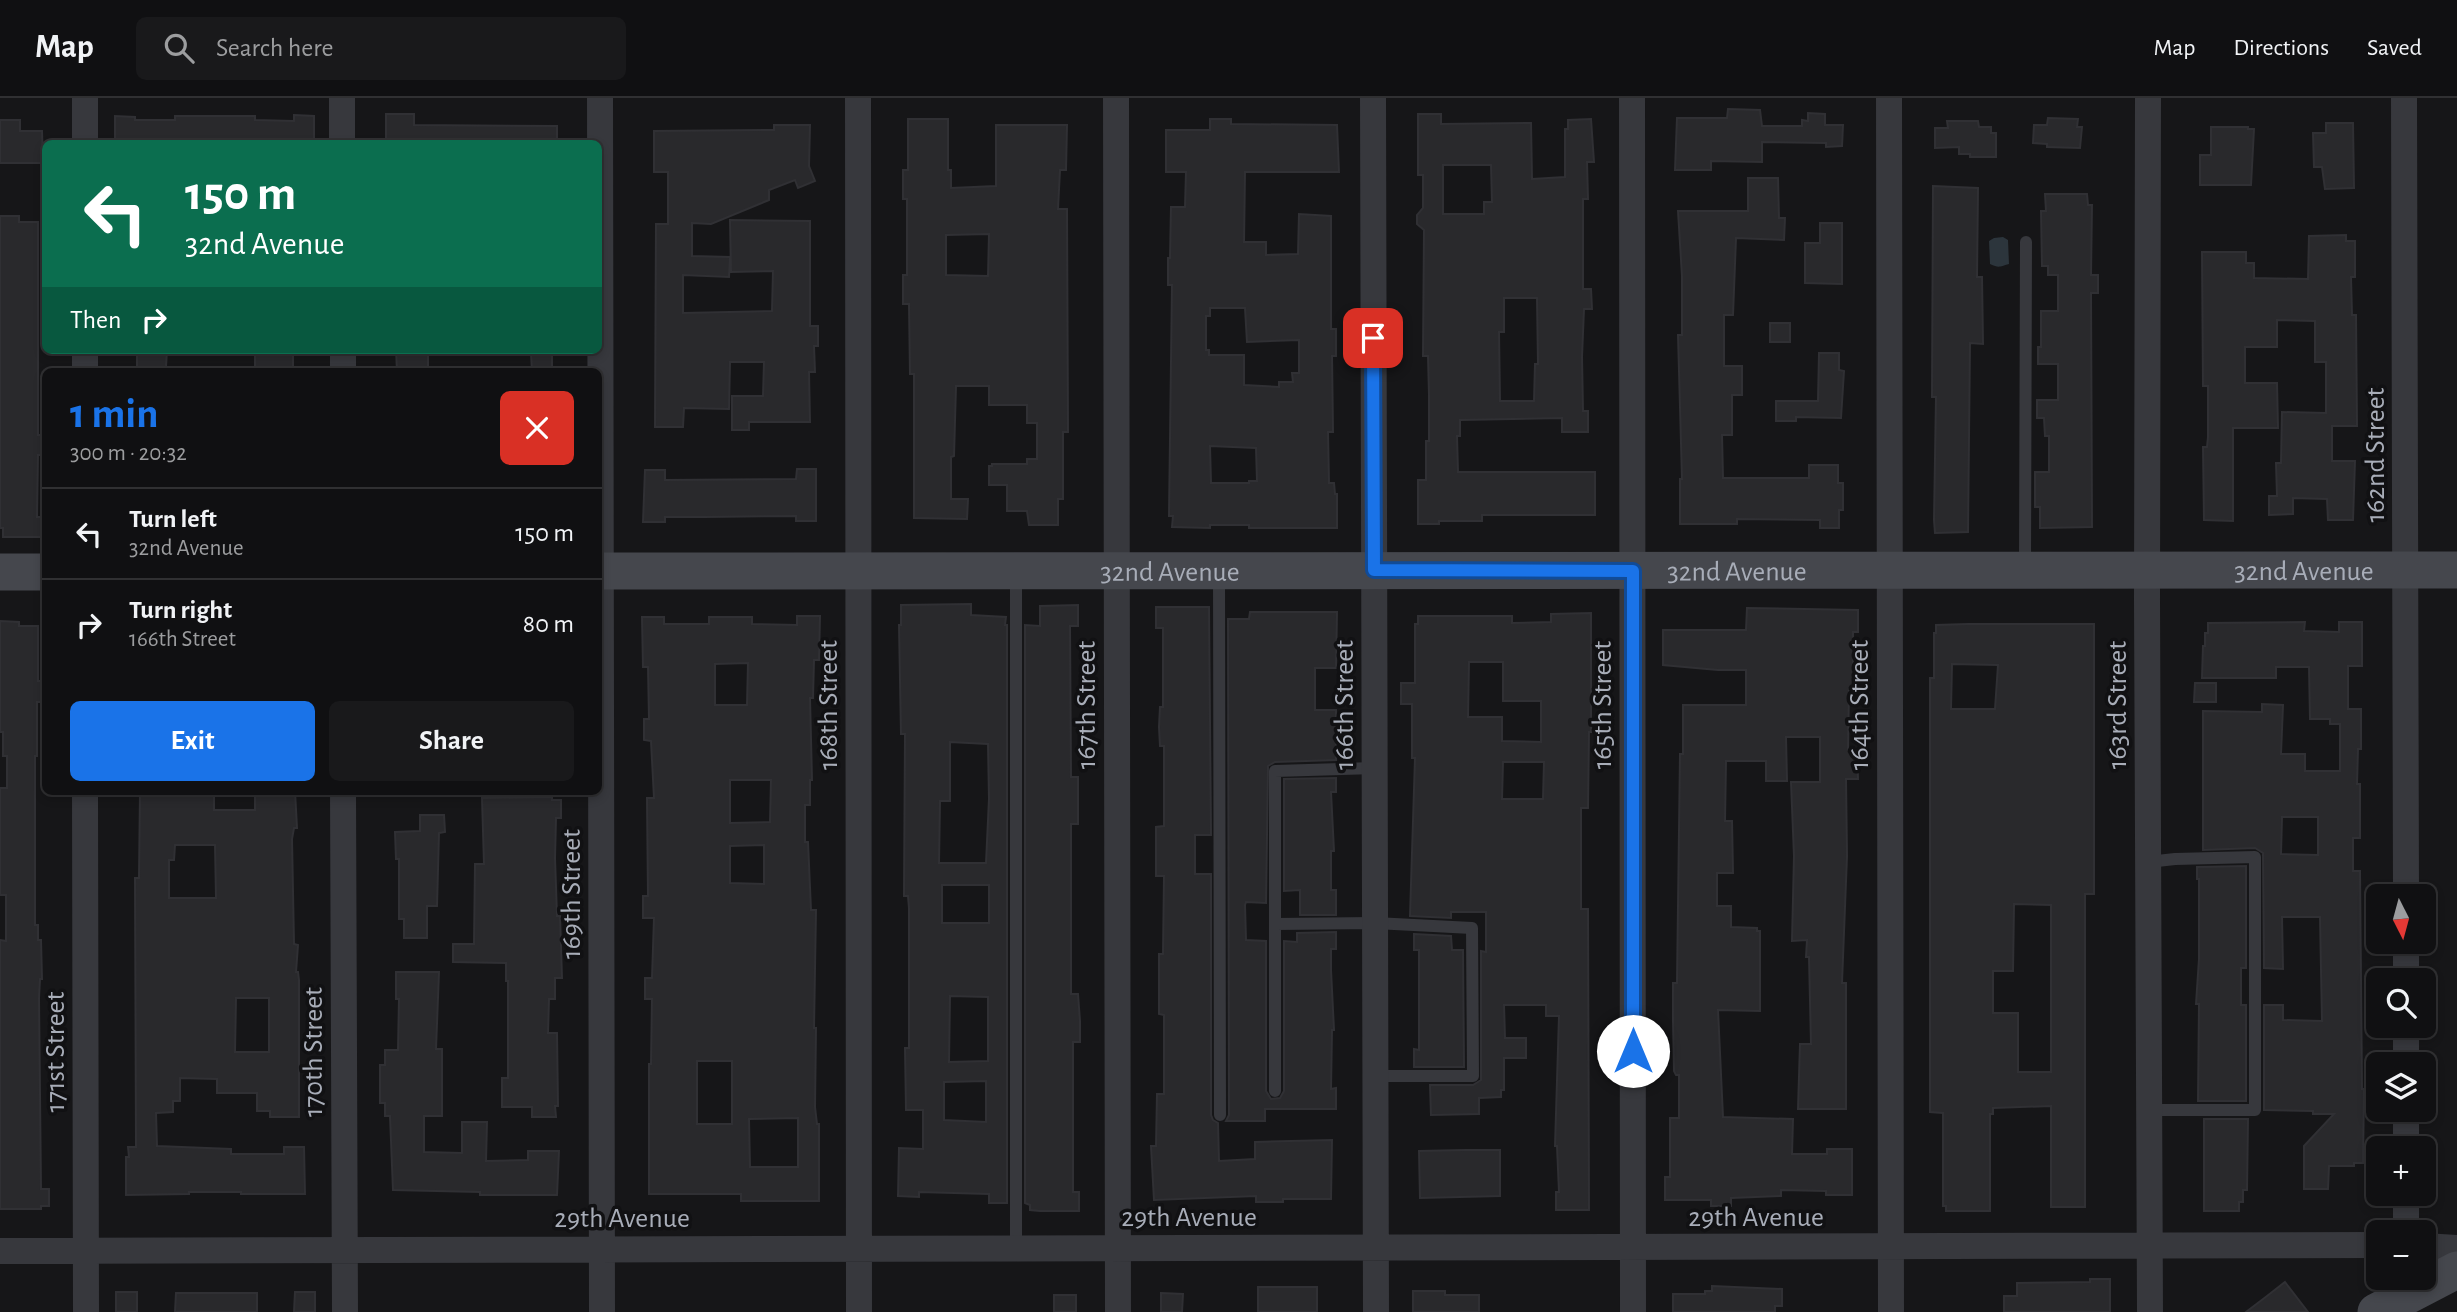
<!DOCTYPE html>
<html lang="en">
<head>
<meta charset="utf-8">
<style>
	:root { --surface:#101012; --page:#19191b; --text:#f1f3f6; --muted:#9c9d9f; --line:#303032; --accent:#1a73e8 }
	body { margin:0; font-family:"Alegreya Sans",sans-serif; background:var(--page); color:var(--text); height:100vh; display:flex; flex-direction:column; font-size:26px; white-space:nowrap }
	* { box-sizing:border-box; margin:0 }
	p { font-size:23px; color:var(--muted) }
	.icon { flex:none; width:38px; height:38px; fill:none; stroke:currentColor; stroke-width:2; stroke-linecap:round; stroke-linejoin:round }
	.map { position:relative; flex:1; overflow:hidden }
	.sheet { position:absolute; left:42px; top:270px; width:560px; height:427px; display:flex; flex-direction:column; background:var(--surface); border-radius:10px; box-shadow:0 4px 10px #0003,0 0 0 2px var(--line) }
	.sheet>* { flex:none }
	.guide { position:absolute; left:42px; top:42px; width:560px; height:214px; border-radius:10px; box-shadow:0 4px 10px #0003,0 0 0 2px var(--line); background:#0b6e4f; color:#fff; overflow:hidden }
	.needle { width:46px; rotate:174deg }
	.tools { position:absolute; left:2366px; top:786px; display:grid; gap:14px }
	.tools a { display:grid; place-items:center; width:70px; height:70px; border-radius:10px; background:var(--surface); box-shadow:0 4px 10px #0003,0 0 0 2px var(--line); font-size:35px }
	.pin { position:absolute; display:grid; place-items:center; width:60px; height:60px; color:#fff; margin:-30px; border-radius:14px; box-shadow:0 4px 10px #0006 }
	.me { position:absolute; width:77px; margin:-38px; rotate:0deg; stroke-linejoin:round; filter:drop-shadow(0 0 5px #0008) }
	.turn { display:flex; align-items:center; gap:24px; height:147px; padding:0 28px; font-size:32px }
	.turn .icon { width:91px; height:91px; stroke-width:2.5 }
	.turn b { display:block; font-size:49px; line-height:60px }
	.then { display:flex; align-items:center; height:66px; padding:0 28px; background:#0003; gap:14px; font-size:26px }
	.round { display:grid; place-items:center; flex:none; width:74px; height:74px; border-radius:10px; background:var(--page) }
	.headline { display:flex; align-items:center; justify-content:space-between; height:119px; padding:0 28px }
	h1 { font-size:42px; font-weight:700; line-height:52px; color:var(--accent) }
	.primary-button { display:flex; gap:14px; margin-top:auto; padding:14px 28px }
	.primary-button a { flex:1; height:80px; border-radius:10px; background:var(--accent); color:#fff; font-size:28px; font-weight:700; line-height:80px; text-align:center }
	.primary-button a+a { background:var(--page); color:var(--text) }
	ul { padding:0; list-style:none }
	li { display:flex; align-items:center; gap:21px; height:91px; padding:0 28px; border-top:2px solid var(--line) }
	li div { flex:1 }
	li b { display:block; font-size:26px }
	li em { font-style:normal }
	header { display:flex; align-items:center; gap:42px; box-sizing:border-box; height:98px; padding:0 35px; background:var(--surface); border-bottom:2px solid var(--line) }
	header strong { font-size:33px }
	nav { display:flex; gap:38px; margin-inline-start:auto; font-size:24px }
	.search { width:490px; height:63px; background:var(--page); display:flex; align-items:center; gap:18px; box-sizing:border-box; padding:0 24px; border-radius:10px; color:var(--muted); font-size:26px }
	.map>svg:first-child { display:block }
</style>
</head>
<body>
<header>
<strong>Map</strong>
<div class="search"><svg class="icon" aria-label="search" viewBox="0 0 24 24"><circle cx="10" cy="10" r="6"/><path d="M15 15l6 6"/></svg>Search here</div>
<nav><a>Map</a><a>Directions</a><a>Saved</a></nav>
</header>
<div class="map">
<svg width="2457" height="1214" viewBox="0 0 2457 1214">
	<rect width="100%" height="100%" fill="#161618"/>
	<path fill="#2c353c" d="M2003,139L2008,142L2009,166C1999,169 1999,170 1990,166L1989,143L1994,140Z"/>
	<path fill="#29292c" stroke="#303034" stroke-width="2" fill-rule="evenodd" d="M1728,11L1760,12L1762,28H1802V22L1808,23V15L1825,16V27H1843L1842,48L1826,49V45L1762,44V64L1711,63V72H1675L1677,20H1727Z
		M386,16H414V27L557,28V46H386Z
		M1418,16H1441V26L1531,25L1532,81L1565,79V31H1568V22L1591,21L1594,64H1587L1588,101H1583V191H1591L1592,211H1584L1582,259L1583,313H1588V334H1562V320L1460,322V338H1457L1458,374H1595V417H1482V423H1439V426H1418V382H1426V343H1429V297L1428,258H1423L1424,132L1417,126V117L1423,110V77H1418ZM1443,67H1491L1492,104H1484V116H1443ZM1504,200H1537L1538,266H1535L1534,303H1500L1499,234H1504Z
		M294,17L314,18V46H115V18L135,19V22H175V18H255V22L294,23Z
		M2048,20L2078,21L2077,29H2082L2080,50L2047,49V46L2033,45L2034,27H2047Z
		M908,21H948V72H951V90L996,88V27H1067L1066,72H1060L1058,111H1067L1068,334H1063V401H1058V427H1029L1027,413H1007V387H989V368H992V366H1027V361H1037V325H1027V307H989V288H956L954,358L951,359V401H968L967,421L914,420V276H910L909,206H903V177H907V101H903V72H908ZM989,136L988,178L946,177V137Z
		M1210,21H1231V26L1337,27L1339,74H1245L1244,144H1266V157L1298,156L1299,116L1331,118V231H1336V258H1332L1333,334H1328L1329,385H1334L1335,396H1337V430H1249V427H1210V430L1172,429L1173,418H1169L1172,187H1168V160H1170L1171,109H1185L1186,74H1166V32H1210ZM1210,210H1245L1247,244L1299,242V275H1292L1293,284H1279V289L1244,287V257H1209V252H1206V218H1210ZM1210,348L1256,350L1257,383H1249V385H1211Z
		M0,22H20V33H42L43,65H0Z
		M1947,23H1978L1979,29H1991V35H1996V59H1970V56H1959V49L1935,50V30H1948Z
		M2326,25H2353L2354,90L2325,91L2322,69H2314L2313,35H2326Z
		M774,27H810L809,68L815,83L798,90L795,82L769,92V102L711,126L692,125V158L730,159L729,179L683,177V215L772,213L773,173L731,174L730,122L810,123V228H818V248H814L815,274H809L810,324H749V332H732V298H763L764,264H730L729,311L684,310L683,329H655L656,126H668V74H654V33L774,32Z
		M2211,29H2248V31H2254L2251,87H2200V57H2211Z
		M1748,80H1778L1779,120H1785L1784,142L1736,140L1733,217H1724V268H1742V297H1732V337H1722L1723,380H1809V367H1838V385H1843V412H1839V430H1820V422L1737,421V426H1680V381H1682L1678,237H1682V178L1678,113H1748Z
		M1933,88L1978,90L1977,179H1982L1983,246L1970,245L1968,434L1935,435L1934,422L1936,299H1932Z
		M2045,96H2087L2088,107H2092L2091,177H2098V195H2091L2092,429L2040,430V409H2035V374H2049V338H2045L2044,320H2037V302H2058V266H2038V249H2041V213H2058V177H2048V168H2042L2041,113H2046Z
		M0,118H19V124H38V337H43V357H38L37,419H42V439H3V430H0Z
		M1820,125H1842V186L1805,185V145H1820Z
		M2346,137V143H2355V179H2351L2352,217H2356L2357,328H2332V363H2355L2353,422H2328L2327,401L2293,400V416L2269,417V398H2277L2276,365H2281L2282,314L2326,315V264H2315V223L2277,222V249H2245V285H2277L2278,330H2233V423L2204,422L2203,349H2207L2208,339V288H2203L2202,154H2246V165H2254V180L2308,181L2309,138Z
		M1770,225H1790V244H1770Z
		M137,252H167L166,269H137Z
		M255,252H293V273H255Z
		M396,252H428V273H397Z
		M552,255V273H532L531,256Z
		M1819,255H1839V272L1844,273L1841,320L1796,319V323H1776V303H1818Z
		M797,371H816V423H796V418L704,419H665V424H643L645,372H665V382L796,381Z
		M971,506V517L1006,519L1005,527H1007V1105H989V1096L919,1094V1099L898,1098L899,1050L923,1051V1012H906L905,950H909V810L908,798H904L905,636H901L899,527H901V507ZM950,644L988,646L989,701L986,765H939L940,703H950ZM942,787H989V825H942ZM950,898L988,899V963L949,964ZM986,983V1024L944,1022V984Z
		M1078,507V528H1070L1071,679H1078V726H1071V896H1078L1080,923V944H1073V1094H1079V1113H1040L1030,1112V1107L1025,1105V527L1040,528V508Z
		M1156,509H1209L1211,737H1195V776H1211V1017L1213,1022L1218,1025L1219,1063L1255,1061V1044L1332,1042L1331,1101H1283V1104H1256V1098L1154,1102L1151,1048H1156L1157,996H1164V917L1159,916V856H1163L1164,778H1156V729L1164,728V648H1160L1159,629L1160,609H1163V530H1156Z
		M1747,510L1858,512V534H1853V569H1858V593H1849L1848,652H1857L1858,681H1846L1847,758L1842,885H1846V1011H1798L1800,946H1811L1809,859H1806L1807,842L1792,843L1794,758L1791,684H1820V639H1786L1787,683H1766V663H1726L1725,723H1732L1733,775H1717V808H1731V829L1757,830V833H1760V913L1718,912L1723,1019L1793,1021L1792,1056H1827V1051H1852V1097H1826V1093L1781,1092V1098L1731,1100V1108H1711V1102H1665V1079H1670V1020H1679V977H1676L1674,973L1673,924V885H1677L1680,656H1683V607H1746V572H1718L1663,567V532H1746Z
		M1250,514H1337L1336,570H1315V612H1336V662L1275,664L1268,668L1266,805L1246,804L1245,807L1246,842L1266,843V993L1271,1001L1280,1000L1284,993V843L1297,844V835L1336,834V851H1331V872L1334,932H1332L1331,991L1336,990V1011H1265V1023H1226L1229,1017L1228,521H1249Z
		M1591,515V634H1589L1588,710H1581V811H1588L1589,1112H1556V1094H1559L1557,1048H1555L1559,918H1546V907H1504L1505,940H1526V960H1504V992H1501V999L1479,1000V1016L1431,1017L1430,987H1473L1481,982V853L1486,854V814H1451V820L1410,818L1415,660H1412V606H1401V585H1415V526H1418V518H1512V525L1551,524V516ZM1469,564H1503V603H1541V644L1502,643V619H1468ZM1503,664H1544L1543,701H1502Z
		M797,518H820L819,562H814L813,600H810L812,682H810V707H805V744H808L811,812H816L814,930H816L815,1009L817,1026H819V1103H741V1096H649V966H651L652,901H645V880H652L654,820H643V798H648L647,700H654L651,643L644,642V621H649L648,569H643L642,519H664V526H709V519H752V526L797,527ZM748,565L747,607H715V566ZM730,682H771L770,724L730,725ZM764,747V786L730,785V748ZM697,963H732V1026H697ZM798,1020V1069H750L749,1021Z
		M0,523L19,524V528H38V583H43L44,604H37V658H35V827H38V842H41L42,881H40L39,900L41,1091H49V1108H41V1111H0V842L6,843V797H0V690H7V658H3V634H0Z
		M2305,524L2304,533L2339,534V524H2362V568H2348V611H2361V651H2358L2357,686H2360V740H2353V773H2360L2362,991H2364L2363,1065H2354V1068H2329L2328,1091H2304V1048L2334,1016H2313V1013L2264,1012V907H2283V922L2322,923L2320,819H2282L2283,871L2264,870L2263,755L2255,750L2203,752V613L2262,614V606L2283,607L2281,656H2305V673H2340V626H2330V621H2310L2309,569H2276V580H2202L2203,548H2205V535H2208V525ZM2282,719H2318V757L2281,756Z
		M1968,526H2094V796H2085V1109H2051V1008L1993,1010V1016H1990V1113H1946V1108H1943V1015L1930,1014V580H1934V535H1936V527ZM1952,566L1998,567L1995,611H1951ZM2014,806L2051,807V974H2018V915H1993V873H2013Z
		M2195,585H2216V604H2194Z
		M1336,680V694H1331L1334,753H1331V792H1336V817H1300V792L1284,793V681Z
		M214,693V712H255V693H295L297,730H294L292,741L294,846L298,847L296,874H298L299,882V1019H270V1013H257V995H217V981L180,980V1003H173V1014L156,1015L157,1048L231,1051V1056H284V1049H304L305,1096H241V1094H189V1096L126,1097V1059H129L128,1049H136L135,780H139L140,694ZM175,747H215L216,800H169V762H174ZM236,900H269V954H235Z
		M552,699V702H561V720H556L555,760L557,818H560L562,880H555V901H549L548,935H557L558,1008H555L556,1019H532V1009H502V980H508V883H506V865L453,864V846H474L475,766H484L482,700Z
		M420,717H444L445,734L439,735L437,808H427V840H404V821H399V761H396L395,734L420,733Z
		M2246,768V870H2241V907H2246V1003H2198L2199,906H2196L2199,861V781H2197V769Z
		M1414,836L1451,838L1452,852H1463L1464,969H1414V951L1419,952V852H1414Z
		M396,874H439L436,951H442V1018H424V1054L462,1055V1024H487L486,1063L528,1062V1053H559L557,1097H480V1094L393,1092L390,1018H385V1005H380V967H385V952H398L399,901H396Z
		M2204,1021H2248L2247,1092H2243V1104H2239V1113H2204Z
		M1465,1052H1500V1098L1420,1100L1419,1053Z
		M2090,1181H2110V1214H2004V1198H2017V1185L2090,1184Z
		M2285,1184L2308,1214H2246L2267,1198Z
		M1712,1188L1782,1191V1208H1775V1214H1673V1196H1705V1193H1712Z
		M1258,1189H1317V1214H1258Z
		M1413,1193H1445V1197H1479V1214H1413Z
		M116,1194H137V1214H116Z
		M295,1194H315V1214H294Z
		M176,1195H257V1214H175Z
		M1161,1195L1183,1196L1182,1214H1161Z
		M1054,1197H1076V1214H1054Z"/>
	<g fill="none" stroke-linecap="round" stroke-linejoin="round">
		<path stroke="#37383d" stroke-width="12" d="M2025,468L2026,144
			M1016,476V1151
			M1219,477L1220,1017
			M2148,764L2175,761L2255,759V1012H2149
			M1275,826L1375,825L1472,830L1473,978H1376
			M1275,993V673L1375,670"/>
		<path stroke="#37383d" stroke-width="26" d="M85,0V46
			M342,0V46
			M600,0L602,1214
			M858,0L859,1214
			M1116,0L1118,1214
			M1373,0L1376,1214
			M1632,0L1633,1214
			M1889,0L1891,1214
			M2148,0L2147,502L2150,1214
			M2404,0L2406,798
			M85,252V273
			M343,252V273
			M85,693L86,1214
			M343,693L345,1214
			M2406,844V882
			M2406,928V966
			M2406,1012V1050
			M2406,1096V1134
			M2424,1148L2457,1150
			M0,1153L2378,1147"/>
		<g stroke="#45474d" stroke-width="37">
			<path id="s1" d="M598,473L2457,472"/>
			<path d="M0,474H46"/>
			<path d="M2376,1214L2457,1172"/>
		</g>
	</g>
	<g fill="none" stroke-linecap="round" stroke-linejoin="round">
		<g stroke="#114b97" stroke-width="18">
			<path id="route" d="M1373,240L1374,472L1633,473V953"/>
		</g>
		<use href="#route" stroke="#1a73e8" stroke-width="12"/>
	</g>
	<g text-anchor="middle" stroke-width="7" stroke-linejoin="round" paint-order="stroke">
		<g font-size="28" fill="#a8adb8" stroke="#111113">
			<text transform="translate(2374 357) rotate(-90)" y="10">162nd Street</text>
			<text dy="10" stroke="none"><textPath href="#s1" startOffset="1706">32nd Avenue</textPath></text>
			<text dy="10" stroke="none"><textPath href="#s1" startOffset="572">32nd Avenue</textPath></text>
			<text dy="10" stroke="none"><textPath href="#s1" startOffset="1139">32nd Avenue</textPath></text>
			<text transform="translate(827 607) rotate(-90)" y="10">168th Street</text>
			<text transform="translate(1085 607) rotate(-90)" y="10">167th Street</text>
			<text transform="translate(1343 607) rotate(-90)" y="10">166th Street</text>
			<text transform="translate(1601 607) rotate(-90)" y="10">165th Street</text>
			<text transform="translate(1858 607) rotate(-90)" y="10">164th Street</text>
			<text transform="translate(2116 607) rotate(-90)" y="10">163rd Street</text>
			<text transform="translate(570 796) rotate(-90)" y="10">169th Street</text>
			<text transform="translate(54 954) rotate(-90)" y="10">171st Street</text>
			<text transform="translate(312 954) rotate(-90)" y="10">170th Street</text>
			<text x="1189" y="1128">29th Avenue</text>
			<text x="1756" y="1128">29th Avenue</text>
			<text x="622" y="1129">29th Avenue</text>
		</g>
	</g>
</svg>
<div class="tools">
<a><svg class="needle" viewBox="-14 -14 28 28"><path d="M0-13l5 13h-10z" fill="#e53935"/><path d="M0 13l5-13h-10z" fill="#9c9d9f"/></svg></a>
<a><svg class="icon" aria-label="search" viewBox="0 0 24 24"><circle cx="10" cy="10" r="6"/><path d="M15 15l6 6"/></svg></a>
<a><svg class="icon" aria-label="layers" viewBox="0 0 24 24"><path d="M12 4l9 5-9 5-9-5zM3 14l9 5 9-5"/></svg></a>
<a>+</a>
<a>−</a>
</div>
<div class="pin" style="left:1373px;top:240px;background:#d93025"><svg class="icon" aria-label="arrive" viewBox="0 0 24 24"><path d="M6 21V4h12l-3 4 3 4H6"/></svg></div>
<svg class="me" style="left:1633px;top:953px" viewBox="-20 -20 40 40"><circle r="19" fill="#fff"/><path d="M0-13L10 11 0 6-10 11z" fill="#1a73e8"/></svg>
<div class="guide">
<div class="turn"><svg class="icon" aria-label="left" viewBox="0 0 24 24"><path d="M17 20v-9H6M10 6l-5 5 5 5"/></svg><div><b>150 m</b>32nd Avenue</div></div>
<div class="then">Then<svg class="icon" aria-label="right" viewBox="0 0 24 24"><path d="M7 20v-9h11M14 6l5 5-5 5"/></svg></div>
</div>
<section class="sheet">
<div class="headline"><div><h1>1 min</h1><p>300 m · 20:32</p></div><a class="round" style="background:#d93025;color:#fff"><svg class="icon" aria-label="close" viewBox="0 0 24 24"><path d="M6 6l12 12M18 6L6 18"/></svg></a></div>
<ul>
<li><svg class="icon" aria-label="left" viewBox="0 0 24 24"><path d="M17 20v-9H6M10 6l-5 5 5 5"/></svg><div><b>Turn left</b><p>32nd Avenue</p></div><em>150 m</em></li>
<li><svg class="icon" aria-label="right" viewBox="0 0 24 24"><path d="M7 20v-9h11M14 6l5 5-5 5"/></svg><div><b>Turn right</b><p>166th Street</p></div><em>80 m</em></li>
</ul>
<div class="primary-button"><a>Exit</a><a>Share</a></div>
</section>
</div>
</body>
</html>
